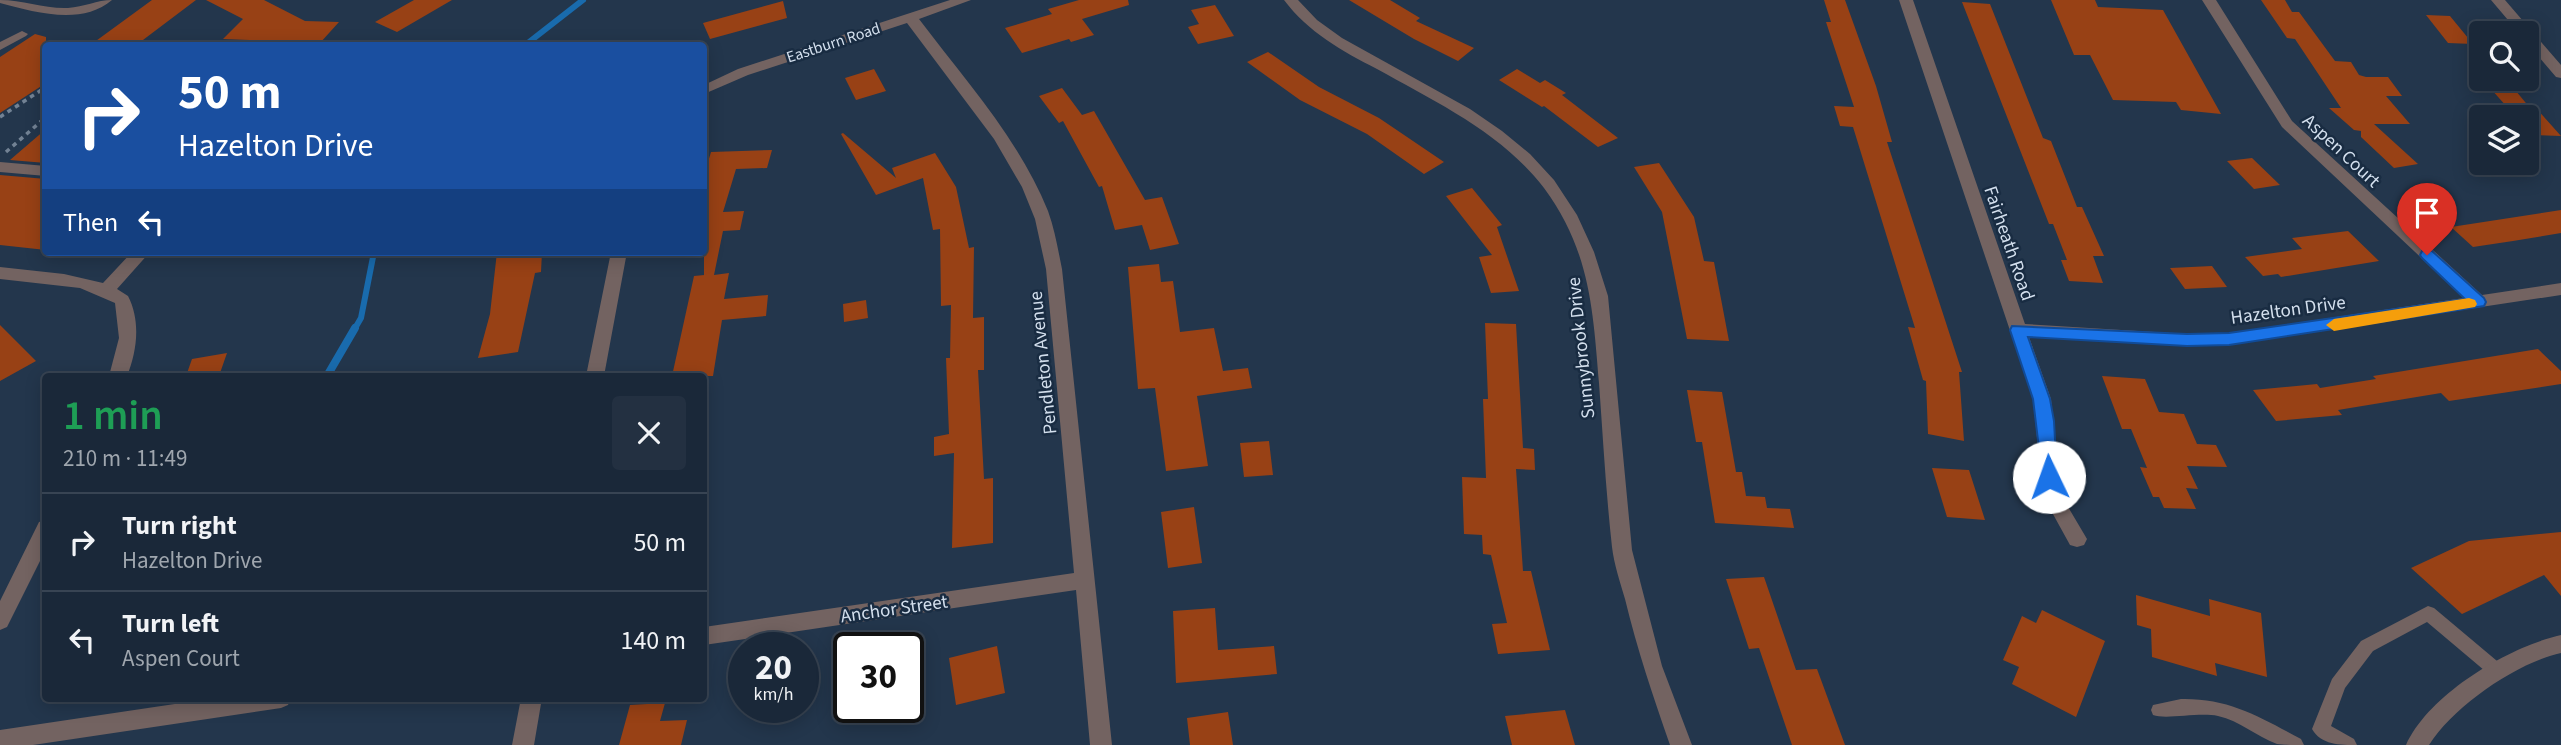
<!DOCTYPE html>
<html lang="en">
<head>
<meta charset="utf-8">
<style>
	:root { --surface:#1a2839; --page:#233041; --text:#f1f3f6; --muted:#9fa6ae; --line:#384453 }
	body { margin:0; font-family:"Source Sans 3",sans-serif; background:var(--page); color:var(--text); height:100vh; display:flex; flex-direction:column; font-size:26px; white-space:nowrap }
	* { box-sizing:border-box; margin:0 }
	p { font-size:23px; color:var(--muted) }
	.icon { flex:none; width:38px; height:38px; fill:none; stroke:currentColor; stroke-width:2; stroke-linecap:round; stroke-linejoin:round }
	.map { position:relative; flex:1; overflow:hidden }
	.side { position:absolute; left:42px; top:373px; width:665px; height:329px; display:flex; flex-direction:column; background:var(--surface); border-radius:7px; box-shadow:0 4px 18px #0003,0 0 0 2px var(--line) }
	.side>* { flex:none }
	.hud { position:absolute; left:42px; top:42px; width:665px; height:214px; border-radius:7px; box-shadow:0 4px 18px #0003,0 0 0 2px var(--line); background:#1a4fa0; color:#fff; overflow:hidden }
	.fabs { position:absolute; left:2469px; top:21px; display:grid; gap:14px }
	.fabs a { display:grid; place-items:center; width:70px; height:70px; border-radius:7px; background:var(--surface); box-shadow:0 4px 18px #0003,0 0 0 2px var(--line); font-size:35px }
	.speed { position:absolute; left:728px; top:632px; display:flex; gap:14px; font-size:35px; font-weight:700; text-align:center }
	.speed>* { display:grid; place-content:center; width:91px; height:91px; border-radius:50%; background:var(--surface); box-shadow:0 4px 18px #0003,0 0 0 2px var(--line); line-height:1 }
	.speed small { font-size:18px; font-weight:400 }
	.speed .limit { border:4px solid #111; border-radius:10px; background:#fff; color:#111 }
	.pin { position:absolute; display:grid; place-items:center; width:60px; height:60px; color:#fff; margin:-72px -30px; border-radius:50% 50% 50% 0; rotate:-45deg; box-shadow:0 0 7px #0007 }
	.pin .icon { rotate:45deg }
	.me { position:absolute; width:77px; margin:-38px; rotate:357deg; stroke-linejoin:round; filter:drop-shadow(0 0 5px #0008) }
	.turn { display:flex; align-items:center; gap:24px; height:147px; padding:0 21px; font-size:32px }
	.turn .icon { width:91px; height:91px; stroke-width:2.5 }
	.turn b { display:block; font-size:49px; line-height:60px }
	.then { display:flex; align-items:center; height:66px; padding:0 21px; background:#0003; gap:14px; font-size:26px }
	.round { display:grid; place-items:center; flex:none; width:74px; height:74px; border-radius:7px; background:var(--page) }
	.head { display:flex; align-items:center; justify-content:space-between; height:119px; padding:0 21px }
	h1 { font-size:42px; font-weight:600; line-height:52px; color:#1e9e55 }
	ul { padding:0; list-style:none }
	li { display:flex; align-items:center; gap:21px; height:98px; padding:0 21px; border-top:2px solid var(--line) }
	li div { flex:1 }
	li b { display:block; font-size:26px }
	li em { font-style:normal }
	.map>svg:first-child { display:block }
</style>
</head>
<body>
<div class="map">
<svg width="2561" height="745" viewBox="0 0 2561 745">
	<rect width="100%" height="100%" fill="#23364c"/>
	<g fill="none" stroke-linecap="round" stroke-linejoin="round">
		<path stroke="#196bad" stroke-width="6" d="M524,46L583,0
			M354,330L361,318L374,252"/>
		<path stroke="#196bad" stroke-width="8" d="M327,376L355,328"/>
	</g>
	<path fill="#984115" d="M152,0H196L135,46H89Z
		M206,0H264L305,21L339,22L320,43L223,39L243,19Z
		M414,0H452L397,32L375,22Z
		M1079,0H1128L1129,5L1082,19L1094,35L1071,42L1069,39L1022,53L1005,28L1052,14L1048,9Z
		M1349,0H1390L1420,18L1416,21L1474,48L1458,61L1414,39Z
		M1824,0H1845L1876,86L1892,142H1887L1962,372H1959L1964,441L1928,434L1926,381L1923,380L1908,327L1915,328L1853,127L1840,126L1834,106L1854,107L1826,22H1831Z
		M2051,0H2095L2098,7L2163,10L2221,114L2181,110L2176,102L2113,100L2090,55H2074Z
		M2261,0H2285L2292,12H2299L2335,61L2351,62L2359,75L2366,77H2388L2402,96H2386L2410,124H2374L2418,164L2394,168L2361,137V131L2354,130L2329,108H2341L2295,39L2287,38Z
		M783,1L787,18L710,39L703,23Z
		M1962,2L1990,4L2043,138L2051,141L2077,207H2082L2104,256H2093L2103,283L2069,281L2061,260H2067L2053,224H2049Z
		M1215,5L1234,36L1198,44L1188,27L1199,24L1191,10Z
		M2426,15L2450,16L2473,44L2448,43Z
		M35,34L46,37V83L0,113V57Z
		M1268,52L1319,87L1379,118L1444,162L1424,174L1367,134L1300,100L1247,62Z
		M874,69L886,91L856,100L845,78Z
		M1517,69L1540,83L1545,80L1566,93L1562,95L1618,138L1598,147L1544,106L1542,107L1499,80Z
		M2482,79H2506L2530,108H2536L2561,136L2537,135L2535,138L2527,129V117H2516Z
		M1062,88L1082,115L1094,111L1145,200L1162,197L1179,244L1150,250L1142,225L1115,230L1102,186L1099,187L1063,121L1059,123L1039,96Z
		M46,129V163L10,160Z
		M843,133L896,178L892,168L935,153L956,187L969,248L974,247L973,318L984,317V370H978L984,479L993,478V543L952,548L954,453L934,456V437L949,434L946,358H950L951,305L941,306L940,229L933,230L923,178L876,195L841,134Z
		M772,150L767,168L736,169L723,212L744,211L740,230L723,231L714,275L729,273L724,299L768,295L766,316L722,320L713,376H672L694,276L704,275V175L711,152Z
		M2252,158L2280,185L2254,189L2227,161Z
		M1659,163L1694,217L1704,261L1714,262L1729,341L1687,339L1662,212L1634,167Z
		M0,175L46,179V250L0,245Z
		M1472,188L1502,225L1497,227L1519,291L1491,293L1479,257L1492,255L1446,196Z
		M2561,210V233L2513,241L2473,247L2451,227Z
		M2348,231L2379,261L2281,277L2278,274L2263,276L2245,257L2302,249L2292,238Z
		M497,252H542L541,272L535,273L518,352L478,358L490,314Z
		M1159,264L1161,282L1173,281L1180,332L1214,328L1223,371L1248,368L1252,388L1197,396L1208,466L1166,471L1155,388L1138,389L1128,267Z
		M2212,266L2227,287L2185,289L2170,268Z
		M866,300L868,318L844,322L843,304Z
		M1485,323L1516,324L1523,448L1534,449L1535,470L1516,469L1523,571H1531L1550,650L1498,654L1492,624L1507,623L1491,555L1483,554L1482,535L1464,534L1462,477L1486,478L1483,399H1488Z
		M0,325L36,361L0,381Z
		M2538,349L2561,371V384L2449,401L2441,393L2338,410L2342,415L2276,421L2253,390L2317,384L2320,388L2376,379L2373,376Z
		M227,353L219,376H186L192,359Z
		M2102,376L2145,379L2159,412L2184,414L2197,444L2216,445L2227,467L2187,466L2198,489L2186,488L2196,509L2164,508L2159,497H2153L2140,467L2147,468L2131,429H2122Z
		M1687,390L1722,392L1736,472H1742L1746,496L1765,497L1767,508L1790,509L1794,528L1715,523L1702,442H1696Z
		M1269,441L1273,475L1244,477L1240,443Z
		M1932,468L1969,470L1985,520L1947,517Z
		M1194,507L1202,563L1168,568L1161,512Z
		M2561,532V596L2544,575L2462,614L2411,568L2469,541Z
		M1764,577L1796,670L1817,669L1845,745H1792L1759,648L1749,649L1726,579Z
		M2136,595L2210,616L2209,599L2261,613L2267,677L2215,663L2217,676L2152,657L2151,629L2137,625Z
		M1215,608L1218,650L1274,646L1277,674L1176,683L1173,611Z
		M2042,610L2105,641L2076,717L2012,684L2019,667L2003,660L2022,616L2036,623Z
		M997,646L1005,693L956,705L949,658Z
		M665,703L660,721L687,720L681,745H619L630,705Z
		M1565,710L1575,745H1512L1505,716Z
		M1228,712L1233,745H1190L1187,718Z"/>
	<g fill="none" stroke-linecap="round" stroke-linejoin="round">
		<path stroke="#728294" stroke-width="3.5" stroke-dasharray="4.5 4.5" stroke-linecap="butt" d="M0,117L46,87
			M6,152L46,117"/>
		<path fill="#736361" fill-rule="evenodd" d="M0,0C23,0 45,9 68,8C84,7 97,0 112,0C82,26 34,12 0,3Z
			M22,31L28,34L26,36L0,50V42Z
			M2428,606L2434,608L2503,666L2505,671L2503,676L2497,678L2491,676L2427,622L2373,651L2345,688L2331,726L2354,739L2357,745C2340,745 2321,745 2312,729L2332,679L2361,641Z
			M2181,699C2229,698 2260,717 2301,739L2304,745C2295,745 2284,745 2277,744C2256,736 2240,721 2218,716C2198,712 2166,720 2153,715L2151,710L2153,705Z"/>
		<path fill="#736361" fill-rule="evenodd" d="M950,0H971L919,19C965,80 1019,139 1048,211C1055,230 1058,250 1062,269L1112,745H1090L1076,590L704,645V627L1074,573L1046,269L1035,219L1022,187L994,139L907,23L748,75L704,94V85L738,69Z
			M1284,0H1298L1317,20L1342,38L1470,109L1502,131L1530,154L1554,180L1577,215L1594,252L1608,296L1632,550L1662,666L1692,745H1670C1653,696 1637,649 1625,599C1620,582 1614,564 1612,547C1606,493 1603,438 1599,383C1593,310 1590,250 1544,188C1502,133 1436,102 1377,69C1342,51 1308,32 1284,0Z
			M1899,0H1913L2025,324L2187,334L2229,333L2464,298L2282,127L2202,0H2216L2292,121L2482,295L2561,283V295L2229,345L2187,346L2029,337L2051,399L2061,495L2087,539L2084,545L2077,547L2070,545L2043,496L2033,399Z
			M2491,0H2505L2561,65V78L2556,77L2527,43V33H2519Z
			M0,162L46,166V176L0,172Z
			M132,252H150L117,289L128,296C141,321 137,351 127,376H109L119,338L115,303L80,288L0,279V267L64,274L103,283Z
			M611,252H627L604,376H586Z
			M46,520V549L7,627L0,630V601L39,522Z
			M2561,635V653C2516,663 2454,706 2429,745H2406C2429,694 2508,647 2561,635Z
			M215,698H291L288,705L281,708L33,745H0V730Z
			M521,698H542L534,745H512Z"/>
	</g>
	<path fill="#1a73e8" stroke="#114b97" stroke-width="2" d="M2427,250L2432,251L2484,298L2486,302L2484,306L2229,345L2187,346L2028,337L2050,399L2054,421L2057,477L2055,482H2043L2033,399L2010,330L2012,326L2187,334L2229,333L2465,299L2422,258L2420,255L2422,251Z"/>
	<path fill="#f59e0b" d="M2469,298L2475,300L2477,304L2475,307L2334,331L2326,325L2334,319Z"/>
	<g text-anchor="middle" stroke-width="5" stroke-linejoin="round" paint-order="stroke">
		<g font-size="16" fill="#d3dfed" stroke="#192c42">
			<text transform="translate(833 42) rotate(-18)" y="6">Eastburn Road</text>
		</g>
		<g font-size="19" fill="#d3dfed" stroke="#192c42">
			<text transform="translate(2342 150) rotate(43)" y="7">Aspen Court</text>
			<text transform="translate(2010 243) rotate(71)" y="7">Fairheath Road</text>
			<text transform="translate(2288 309) rotate(-8)" y="7">Hazelton Drive</text>
			<text transform="translate(1580 348) rotate(-96)" y="7">Sunnybrook Drive</text>
			<text transform="translate(1042 363) rotate(-96)" y="7">Pendleton Avenue</text>
			<text transform="translate(894 608) rotate(-8)" y="7">Anchor Street</text>
		</g>
	</g>
</svg>
<div class="fabs">
<a><svg class="icon" aria-label="search" viewBox="0 0 24 24"><circle cx="10" cy="10" r="6"/><path d="M15 15l6 6"/></svg></a>
<a><svg class="icon" aria-label="layers" viewBox="0 0 24 24"><path d="M12 4l9 5-9 5-9-5zM3 14l9 5 9-5"/></svg></a>
</div>
<div class="speed"><div>20<small>km/h</small></div><div class="limit">30</div></div>
<div class="pin" style="left:2427px;top:255px;background:#d93025"><svg class="icon" aria-label="arrive" viewBox="0 0 24 24"><path d="M6 21V4h12l-3 4 3 4H6"/></svg></div>
<svg class="me" style="left:2049px;top:477px" viewBox="-20 -20 40 40"><circle r="19" fill="#fff"/><path d="M0-13L10 11 0 6-10 11z" fill="#1a73e8"/></svg>
<div class="hud">
<div class="turn"><svg class="icon" aria-label="right" viewBox="0 0 24 24"><path d="M7 20v-9h11M14 6l5 5-5 5"/></svg><div><b>50 m</b>Hazelton Drive</div></div>
<div class="then">Then<svg class="icon" aria-label="left" viewBox="0 0 24 24"><path d="M17 20v-9H6M10 6l-5 5 5 5"/></svg></div>
</div>
<section class="side">
<div class="head"><div><h1>1 min</h1><p>210 m · 11:49</p></div><a class="round"><svg class="icon" aria-label="close" viewBox="0 0 24 24"><path d="M6 6l12 12M18 6L6 18"/></svg></a></div>
<ul>
<li><svg class="icon" aria-label="right" viewBox="0 0 24 24"><path d="M7 20v-9h11M14 6l5 5-5 5"/></svg><div><b>Turn right</b><p>Hazelton Drive</p></div><em>50 m</em></li>
<li><svg class="icon" aria-label="left" viewBox="0 0 24 24"><path d="M17 20v-9H6M10 6l-5 5 5 5"/></svg><div><b>Turn left</b><p>Aspen Court</p></div><em>140 m</em></li>
</ul>
</section>
</div>
</body>
</html>
